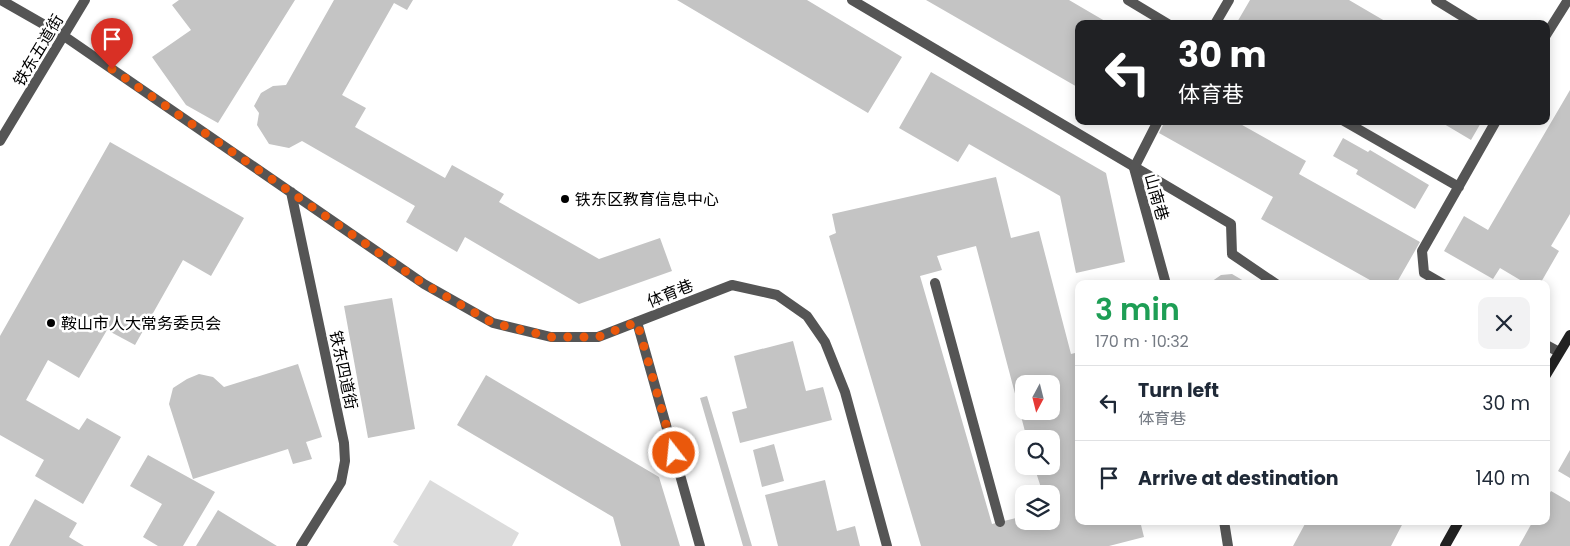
<!DOCTYPE html>
<html lang="en">
<head>
<meta charset="utf-8">
<style>
	:root { --surface:#fff; --page:#f2f2f3; --text:#1f2937; --muted:#747a83; --line:#e0e1e3 }
	body { margin:0; font-family:Poppins,"Noto Sans SC",sans-serif; background:var(--page); color:var(--text); height:100vh; display:flex; flex-direction:column; font-size:19px; white-space:nowrap }
	* { box-sizing:border-box; margin:0 }
	p { font-size:16px; color:var(--muted) }
	.icon { flex:none; width:28px; height:28px; fill:none; stroke:currentColor; stroke-width:2; stroke-linecap:round; stroke-linejoin:round }
	.map { position:relative; flex:1; overflow:hidden }
	.panel { position:absolute; left:1075px; top:280px; width:475px; height:245px; display:flex; flex-direction:column; background:var(--surface); border-radius:10px; box-shadow:0 2px 12px #0003 }
	.panel>* { flex:none }
	.hud { position:absolute; left:1075px; top:20px; width:475px; height:105px; border-radius:10px; box-shadow:0 2px 12px #0003; background:#202124; color:#fff; overflow:hidden }
	.needle { width:32px; rotate:187deg }
	.fabs { position:absolute; left:1015px; top:375px; display:grid; gap:10px }
	.fabs a { display:grid; place-items:center; width:45px; height:45px; border-radius:10px; background:var(--surface); box-shadow:0 2px 12px #0003; font-size:25px }
	.pin { position:absolute; display:grid; place-items:center; width:42px; height:42px; color:#fff; margin:-51px -21px; border-radius:50% 50% 50% 0; rotate:-45deg; box-shadow:0 0 5px #0007 }
	.pin .icon { rotate:45deg }
	.me { position:absolute; width:55px; margin:-28px; rotate:344deg; stroke-linejoin:round; filter:drop-shadow(0 0 4px #0008) }
	.turn { display:flex; align-items:center; gap:18px; height:105px; padding:0 20px; font-size:22px }
	.turn .icon { width:65px; height:65px; stroke-width:2.5 }
	.turn b { display:block; font-size:35px; line-height:42px }
	.round { display:grid; place-items:center; flex:none; width:52px; height:52px; border-radius:10px; background:var(--page) }
	.overview { display:flex; align-items:center; justify-content:space-between; height:85px; padding:0 20px }
	h1 { font-size:30px; font-weight:600; line-height:38px; color:#1e9e55 }
	ul { padding:0; list-style:none }
	li { display:flex; align-items:center; gap:15px; height:75px; padding:0 20px; border-top:1px solid var(--line) }
	li div { flex:1 }
	li b { display:block; font-size:19px }
	li em { font-style:normal }
	.map>svg:first-child { display:block }
</style>
</head>
<body>
<div class="map">
<svg width="1570" height="546" viewBox="0 0 1570 546">
	<rect width="100%" height="100%" fill="#fff"/>
	<path fill="#dcdcdc" d="M430,480L519,533L512,546H399L393,542Z"/>
	<path fill="#c4c4c4" fill-rule="evenodd" d="M179,0H295L218,123L186,105L152,57L191,30L172,5Z
		M334,0H413L407,10L394,3L342,95L366,108L355,127L445,178L452,165L504,194L499,202L599,259L660,238L672,271L579,304L465,237L457,252L406,222L415,206L309,145L302,141L289,148L269,144L257,125L259,113L254,106L261,93L273,86L286,85Z
		M677,0H807L902,57L868,113Z
		M926,0H1069L1110,24H1079V88Z
		M1250,0H1349L1390,24H1236Z
		M931,72L1106,173L1125,262L1076,273L1060,196L969,144L958,162L899,128Z
		M1570,90V214L1551,246L1559,251L1540,284H1527L1500,268L1493,279L1444,251L1464,216L1488,230Z
		M1165,121H1235L1306,161L1299,174L1420,242L1396,284H1377L1261,219L1273,197L1159,133Z
		M1439,121H1482L1471,140Z
		M1343,138L1368,152L1370,150L1429,185L1415,209L1356,174L1358,170L1333,156Z
		M110,142L244,218L211,276L183,260L135,345L107,330L79,378L48,360L26,400L79,430L87,418L121,437L83,504L35,476L44,460L0,435V336Z
		M996,177L1011,238L1039,231L1071,354L1079,352V521H1140L1144,537L1109,546H921L829,236L836,233L832,214ZM976,246L1027,439H1051V466H1034L1043,494H1051V521H1024V516L992,524L920,276L942,270L937,256ZM1024,384H1051V411H1024Z
		M1232,274L1249,284H1208L1221,275Z
		M392,298L415,429L368,438L344,306Z
		M793,341L806,391L823,387L832,420L740,443L732,412L747,408L734,356Z
		M298,364L322,437L306,442L312,459L293,464L288,449L193,479L169,404L173,388L187,379L199,374L213,377L224,387Z
		M486,375L659,477L680,546H621L613,517L457,425Z
		M707,396L752,546H743L700,398Z
		M774,444L784,481L762,487L753,450Z
		M1570,450V478L1558,471Z
		M148,455L215,492L183,546H158L143,537L162,504L130,486Z
		M825,480L837,531L855,526L860,546H778L765,495Z
		M1551,491L1570,502V546H1519L1533,521H1546V499Z
		M35,499L77,523L69,537L84,546H9Z
		M218,510L277,546H196Z
		M1313,521L1322,522L1404,521L1391,546H1293L1306,522L1311,525Z"/>
	<g fill="none" stroke-linecap="round" stroke-linejoin="round">
		<path stroke="#555" stroke-width="10" d="M852,0L1231,224L1232,254L1276,284
			M1128,0L1168,24
			M1436,0L1475,24
			M1546,35L1568,0
			M1344,121L1459,187
			M935,283L1000,522
			M1443,284L1424,273L1422,251L1496,121
			M637,322L700,546
			M1546,345L1559,352"/>
		<path stroke="#555" stroke-width="10" d="M1,0L64,36L424,284L493,323L551,337H598L732,285L777,295L807,316L825,342L845,392L887,546
			M1215,24L1229,0
			M1158,121L1134,168L1166,284
			M0,141L85,0
			M291,192L344,443L345,461L341,482L301,546
			M1224,521L1228,546"/>
		<path stroke="#222" stroke-width="10" d="M1546,375L1570,335
			M1445,546L1459,521"/>
	</g>
	<g fill="none" stroke-linecap="round" stroke-linejoin="round">
		<path stroke="#ea580c" stroke-width="9" stroke-dasharray="0 16.2" d="M112,69L424,284L493,323L551,337H598L637,322L674,453"/>
	</g>
	<g fill="#000" stroke="#fff" stroke-width="2">
		<circle cx="565" cy="199" r="5"/>
		<circle cx="51" cy="323" r="5"/>
	</g>
	<g text-anchor="middle" stroke-width="5" stroke-linejoin="round" paint-order="stroke">
		<g font-size="16" fill="#000" stroke="#fff">
			<text transform="translate(38 50) rotate(-59)" y="6">铁东五道街</text>
			<text transform="translate(1157 197) rotate(74)" y="6">山南巷</text>
			<text transform="translate(670 293) rotate(-22)" y="6">体育巷</text>
			<text transform="translate(344 370) rotate(78)" y="6">铁东四道街</text>
		</g>
		<g font-size="16" fill="#000" stroke="#fff" text-anchor="start">
			<text x="575" y="205">铁东区教育信息中心</text>
			<text x="61" y="329">鞍山市人大常务委员会</text>
		</g>
	</g>
</svg>
<div class="fabs">
<a><svg class="needle" viewBox="-14 -14 28 28"><path d="M0-13l5 13h-10z" fill="#e53935"/><path d="M0 13l5-13h-10z" fill="#747a83"/></svg></a>
<a><svg class="icon" aria-label="search" viewBox="0 0 24 24"><circle cx="10" cy="10" r="6"/><path d="M15 15l6 6"/></svg></a>
<a><svg class="icon" aria-label="layers" viewBox="0 0 24 24"><path d="M12 4l9 5-9 5-9-5zM3 14l9 5 9-5"/></svg></a>
</div>
<div class="pin" style="left:112px;top:69px;background:#d93025"><svg class="icon" aria-label="arrive" viewBox="0 0 24 24"><path d="M6 21V4h12l-3 4 3 4H6"/></svg></div>
<svg class="me" style="left:674px;top:453px" viewBox="-20 -20 40 40"><circle r="17" fill="#ea580c" stroke="#fff" stroke-width="3"/><path d="M0-11L8 9 0 5-8 9z" fill="#fff"/></svg>
<div class="hud">
<div class="turn"><svg class="icon" aria-label="left" viewBox="0 0 24 24"><path d="M17 20v-9H6M10 6l-5 5 5 5"/></svg><div><b>30 m</b>体育巷</div></div>
</div>
<section class="panel">
<div class="overview"><div><h1>3 min</h1><p>170 m · 10:32</p></div><a class="round"><svg class="icon" aria-label="close" viewBox="0 0 24 24"><path d="M6 6l12 12M18 6L6 18"/></svg></a></div>
<ul>
<li><svg class="icon" aria-label="left" viewBox="0 0 24 24"><path d="M17 20v-9H6M10 6l-5 5 5 5"/></svg><div><b>Turn left</b><p>体育巷</p></div><em>30 m</em></li>
<li><svg class="icon" aria-label="arrive" viewBox="0 0 24 24"><path d="M6 21V4h12l-3 4 3 4H6"/></svg><div><b>Arrive at destination</b></div><em>140 m</em></li>
</ul>
</section>
</div>
</body>
</html>
